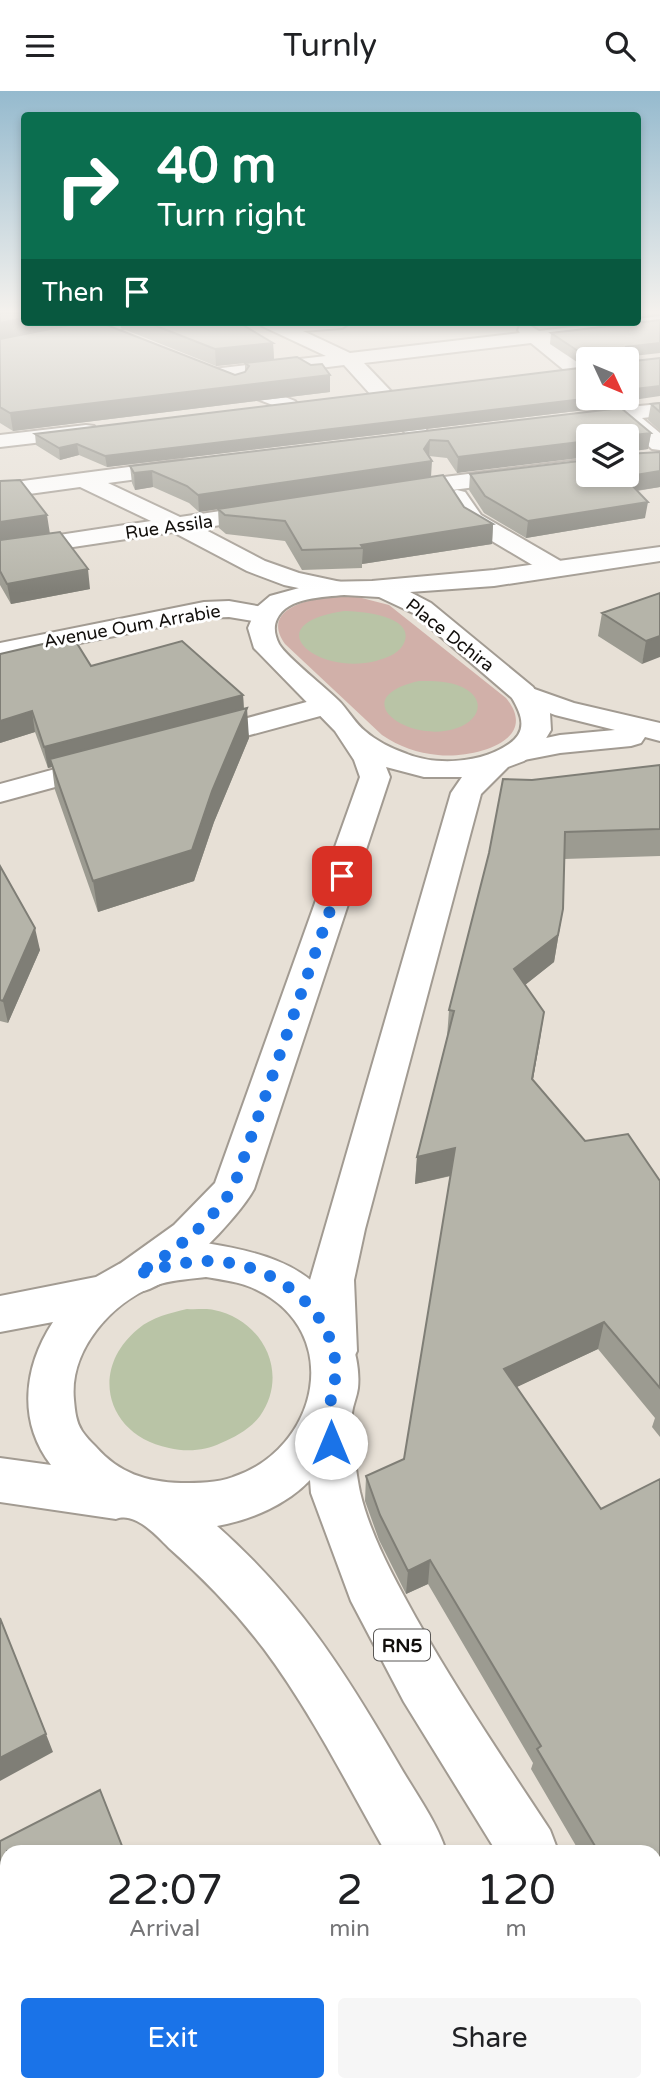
<!DOCTYPE html>
<html lang="en">
<head>
<meta charset="utf-8">
<style>
	:root { --surface:#fff; --page:#f6f6f6; --text:#202124; --muted:#757577; --accent:#1a73e8 }
	body { margin:0; font-family:"Varela Round",sans-serif; background:var(--page); color:var(--text); height:100vh; display:flex; flex-direction:column; font-size:26px; white-space:nowrap }
	* { box-sizing:border-box; margin:0 }
	p { font-size:23px; color:var(--muted) }
	.icon { flex:none; width:38px; height:38px; fill:none; stroke:currentColor; stroke-width:2; stroke-linecap:round; stroke-linejoin:round }
	.map { position:relative; flex:1; overflow:hidden }
	.drawer { position:absolute; left:0px; top:1754px; width:662px; height:247px; display:flex; flex-direction:column; background:var(--surface); border-radius:21px 21px 0 0; box-shadow:0 4px 10px #0003 }
	.drawer>* { flex:none }
	.banner { position:absolute; left:21px; top:21px; width:620px; height:214px; border-radius:7px; box-shadow:0 4px 10px #0003; background:#0b6e4f; color:#fff; overflow:hidden }
	.needle { width:46px; rotate:134deg }
	.fabs { position:absolute; left:576px; top:256px; display:grid; gap:14px }
	.fabs a { display:grid; place-items:center; width:63px; height:63px; border-radius:7px; background:var(--surface); box-shadow:0 4px 10px #0003; font-size:35px }
	.pin { position:absolute; display:grid; place-items:center; width:60px; height:60px; color:#fff; margin:-30px; border-radius:14px; box-shadow:0 4px 10px #0006 }
	.me { position:absolute; width:77px; margin:-38px; rotate:0deg; stroke-linejoin:round; filter:drop-shadow(0 0 5px #0008) }
	.turn { display:flex; align-items:center; gap:24px; height:147px; padding:0 21px; font-size:32px }
	.turn .icon { width:91px; height:91px; stroke-width:2.5 }
	.turn b { display:block; font-size:49px; line-height:60px }
	.then { display:flex; align-items:center; height:66px; padding:0 21px; background:#0003; gap:14px; font-size:26px }
	.eta { display:flex; justify-content:space-evenly; align-items:center; height:119px; text-align:center }
	.eta b { font-size:42px; font-weight:600; line-height:49px }
	.cta { display:flex; gap:14px; margin-top:auto; padding:14px 21px }
	.cta a { flex:1; height:80px; border-radius:7px; background:var(--accent); color:#fff; font-size:28px; font-weight:600; line-height:80px; text-align:center }
	.cta a+a { background:var(--page); color:var(--text) }
	header { display:flex; justify-content:space-between; align-items:center; height:91px; padding:0 21px; background:var(--surface); font-size:32px; font-weight:600 }
	.map>svg:first-child { display:block }
</style>
</head>
<body>
<header><svg class="icon" aria-label="menu" viewBox="0 0 24 24"><path d="M4 6h16M4 12h16M4 18h16"/></svg>Turnly<svg class="icon" aria-label="search" viewBox="0 0 24 24"><circle cx="10" cy="10" r="6"/><path d="M15 15l6 6"/></svg></header>
<div class="map">
<svg width="660" height="1999" viewBox="0 0 660 1999">
	<rect width="100%" height="100%" fill="#e7e0d6"/>
	<path fill="#d1b0a9" d="M334,505H354L389,514L506,607C542,651 471,668 438,664C417,662 400,656 382,644L285,553C260,518 309,508 334,505Z"/>
	<path fill="#b9c4a6" d="M344,520C360,520 419,525 403,554C397,564 385,567 376,570C316,585 255,533 344,520Z
		M419,590C434,590 449,590 462,596C487,608 480,629 457,637C409,654 343,607 419,590Z
		M187,1218C196,1219 206,1217 214,1219C263,1229 290,1282 260,1325C250,1338 235,1346 221,1352C205,1360 186,1361 169,1357C107,1345 88,1279 138,1238C152,1226 170,1222 187,1218Z"/>
	<g fill="none" stroke-linecap="round" stroke-linejoin="round">
		<g stroke="#a29b92" stroke-width="4">
			<path id="street" d="M660,225V237L551,249L588,279V295L581,293L531,252L364,272L424,335L427,340L424,345H408L344,274L239,287L295,310L298,314L295,318L288,320L206,288L203,284L206,280L213,278L326,265L262,235L260,231H351L342,237L303,240L350,262L520,242L518,239L520,235L527,233L539,240L613,231H637V228Z
				M98,231H133L124,237L0,264V252Z
				M613,307L629,316L660,313V325L642,327L660,342V359L652,358L620,330L575,335L568,333L565,329L568,325L608,319L603,313L606,309Z
				M86,334L94,335L97,340L94,345L0,356V344Z
				M588,368V382L396,406L388,404L385,399L388,394L396,392Z
				M182,369L190,371L193,376L190,381L108,392L180,426L268,413L276,415L280,420L276,425L202,437L265,470L299,482L341,491L345,496L341,501L332,504L284,494L247,480L173,441L0,467V453L151,430L80,396L0,407V393Z
				M457,399L465,401L481,424L564,472L567,477L564,482L555,484L546,482L465,434L446,406L449,401Z
				M229,510L274,518L278,524L274,530L265,532L229,526L204,527L0,568V552L204,511Z
				M523,594L574,612L660,632V650L645,646L641,652L631,655L560,662L519,670L509,667L504,661L509,655L560,644L615,639L555,624L513,608L509,602L513,596Z
				M325,606L335,609L339,615L335,621L198,658L188,655L183,649L188,643Z
				M103,665L114,668L118,674L114,680L0,711V693Z"/>
		</g>
		<g stroke="#a29b92" stroke-width="4">
			<path id="secondary" d="M660,456V470L494,495L410,501L431,512L533,596L550,622L551,639L539,659L524,670L508,676L481,703L365,1138L354,1189L357,1260L350,1274L334,1279L318,1274L311,1260L310,1189L451,702L462,686H424L386,676L390,686L254,1098C239,1126 169,1201 136,1201C132,1202 125,1198 121,1196L114,1184L121,1172L174,1134L215,1092L360,686L354,669L335,640L254,557L248,537L257,516L270,505L321,491L372,490L494,479ZM344,504L379,506L413,522L512,607C522,624 528,640 509,653C482,672 437,675 407,663C393,658 376,650 365,640C356,633 349,621 341,612C327,597 287,567 279,553C275,545 273,536 277,528C287,506 325,506 344,504Z"/>
		</g>
		<g stroke="#a29b92" stroke-width="4">
			<path id="primary" d="M206,1152C253,1160 303,1170 332,1212C348,1236 361,1267 358,1297C357,1305 353,1314 352,1322C349,1336 357,1386 360,1401C370,1444 395,1489 416,1527C457,1600 504,1669 550,1739L558,1760H496L404,1611L351,1510L311,1402L310,1389C286,1414 251,1429 217,1435C298,1507 344,1579 398,1672C414,1700 436,1729 446,1760H385C347,1693 311,1621 264,1558C236,1521 204,1488 169,1457C157,1445 135,1420 116,1428L0,1411V1367L51,1374C17,1330 24,1275 53,1231L0,1241V1205L96,1186L119,1173L152,1161ZM206,1186C223,1189 242,1191 257,1199C345,1242 318,1358 233,1386C217,1392 198,1392 181,1392C146,1391 119,1382 96,1356C91,1351 86,1346 82,1340C76,1331 75,1320 74,1309C69,1260 110,1213 154,1195C170,1189 189,1188 206,1186Z
				M654,1926L660,1929V1999L646,1993H654Z
				M520,1993H586L588,1999H522Z"/>
		</g>
		<use href="#street" fill="#fff" fill-rule="evenodd"/>
		<use href="#secondary" fill="#fff" fill-rule="evenodd"/>
		<use href="#primary" fill="#fff" fill-rule="evenodd"/>
	</g>
	<path fill="#9c9b91" d="M0,222L24,231H73V233L235,284L245,281V272L216,275L121,237V231H238L273,252L274,268L330,301L13,340L0,332Z
		M551,242L626,266V268H588V270L577,271L550,253Z
		M660,267L633,309L626,304V271Z
		M604,307L602,317L107,376L79,364L60,369L36,354L35,343Z
		M660,312V340L648,329L651,313Z
		M621,317L651,342L648,358L627,361V363L660,361V396L637,400L645,427L526,447L484,422L469,399L470,383H588L626,345L457,382L447,367L429,365L431,386L464,416L493,433L492,453L362,473V477L302,479L285,450L226,443L219,437L218,418L313,403L199,421L189,412L153,396L135,399L132,392L130,375Z
		M0,390L49,442L90,498L11,513L0,494Z
		M660,502L642,573L598,545L602,522Z
		M0,563L91,575L243,604L244,618L249,647L214,731L194,790L98,821L55,699L52,676L48,677L35,641L0,652Z
		M660,674V765L564,768L563,818L554,871L525,894L544,921L533,989L585,1050L660,1090V1346L652,1336L655,1327L598,1258L516,1296L601,1418L660,1388V1844L654,1834V1760H579L531,1678L533,1672L428,1493L406,1503L379,1449L365,1410L366,1385L404,1368L451,1085L415,1093L417,1066L447,946L449,919L532,689Z
		M0,775L40,859L8,932L0,930Z"/>
	<path fill="#7f7e76" d="M24,227V231H73V234L0,249V232Z
		M273,252L274,269L216,275L215,258Z
		M660,252V262L624,266L626,256Z
		M330,284V301L13,340L10,322Z
		M660,295V305L633,309L635,298Z
		M600,306H616L604,307L602,317L107,376L105,365Z
		M651,342L648,358L626,361V345Z
		M430,349L429,365L432,370L431,386L199,421L198,404L424,358Z
		M588,350V366L457,382L458,366Z
		M77,353L79,364L60,369L59,357Z
		M152,380L153,396L135,399L134,382Z
		M660,380V396L621,402L624,386Z
		M648,411L645,427L526,447L528,430Z
		M47,424L50,443L0,450V431Z
		M493,433L492,453L362,473L363,457L361,454Z
		M88,478L90,498L11,513L7,493Z
		M660,545V566L642,573L646,550Z
		M243,604L244,623L247,617L249,647L214,731L194,790L98,821L93,790L50,668L52,676L48,677L44,656Z
		M32,620L35,641L0,652V630Z
		M563,818L554,871L511,905L514,878Z
		M35,837L40,859L8,932L3,910Z
		M544,921L540,949L528,1015L532,988Z
		M455,1057L453,1084L415,1093L417,1066Z
		M604,1231L598,1258L500,1304L504,1278Z
		M430,1469L428,1493L406,1503L408,1480Z
		M46,1643L53,1661L0,1690V1667Z
		M69,1993H73L75,1999H71Z"/>
	<path fill="#b5b4a9" stroke="#7f7e76" stroke-width="2" d="M0,222H24V227L0,232Z
		M660,229V252L626,256V268H594L591,259L578,260L551,242Z
		M85,231H99L235,284L245,281L249,275L245,272L297,266L311,274L322,273L330,284L10,322L0,316V248Z
		M146,231H238L273,252L215,258Z
		M660,267V295L635,298L626,292V271Z
		M588,276V306H600L105,365L77,353L59,357L35,343Z
		M660,312V321L651,313Z
		M621,317L651,342L626,345H588V350L458,366L448,350L430,349L424,358L432,370L198,404L187,395L152,380L134,382L130,375Z
		M626,352L627,363L660,361V380L624,386L648,411L528,430L485,405L470,383L588,369V383H626Z
		M443,384L464,416L493,433L361,454L363,457L302,459L285,430L225,424L218,418Z
		M20,389L47,424L0,431V390Z
		M60,441L88,478L7,493L0,480V449Z
		M660,502V545L646,550L602,522Z
		M73,546L91,575L182,550L243,604L44,656L32,620L0,630V563Z
		M247,617L212,700L192,759L93,790L50,668Z
		M660,674V738L565,741L563,818L558,844L514,878L544,921L532,988L585,1050L628,1043L660,1090V1297L604,1231L504,1278L601,1418L660,1388V1809L658,1806L654,1809V1760H598L537,1658L541,1655L430,1469L408,1480L380,1424L366,1385L404,1368L455,1057L417,1066L454,920L449,919L489,762L503,688L532,689Z
		M0,775L35,837L3,910L0,909Z
		M0,1527L46,1643L0,1667Z
		M100,1699L124,1760H7V1993H69L71,1999H0V1750Z"/>
	<linearGradient id="sky" x2="0" y2="1"><stop stop-color="#95bace"/><stop offset="0.44" stop-color="#f4f1ed"/><stop offset="1" stop-color="#f4f1ed" stop-opacity="0"/></linearGradient>
	<rect width="660" height="502" fill="url(#sky)"/>
	<g fill="none" stroke-linecap="round" stroke-linejoin="round">
		<path stroke="#1a73e8" stroke-width="12" stroke-dasharray="0 21.6" d="M331,1352C330,1343 327,1333 328,1325C331,1301 339,1288 334,1262C322,1205 259,1168 204,1170C180,1171 158,1177 136,1184C178,1157 203,1139 233,1098L342,785"/>
	</g>
	<g text-anchor="middle" stroke-width="6" stroke-linejoin="round" paint-order="stroke">
		<g font-size="18" fill="#120f0c" stroke="#fff">
			<text transform="translate(169 436) rotate(-8)" y="6">Rue Assila</text>
			<text transform="translate(132 535) rotate(-10)" y="6">Avenue Oum Arrabie</text>
			<text transform="translate(450 544) rotate(38)" y="6">Place Dchira</text>
		</g>
		<rect fill="#fff" stroke="#595755" stroke-width="2" x="374" y="1538.5" width="56" height="31" rx="5"/>
		<g font-size="19" font-weight="bold" fill="#120f0c">
			<text x="402" y="1561">RN5</text>
		</g>
	</g>
</svg>
<div class="fabs">
<a><svg class="needle" viewBox="-14 -14 28 28"><path d="M0-13l5 13h-10z" fill="#e53935"/><path d="M0 13l5-13h-10z" fill="#757577"/></svg></a>
<a><svg class="icon" aria-label="layers" viewBox="0 0 24 24"><path d="M12 4l9 5-9 5-9-5zM3 14l9 5 9-5"/></svg></a>
</div>
<div class="pin" style="left:342px;top:785px;background:#d93025"><svg class="icon" aria-label="arrive" viewBox="0 0 24 24"><path d="M6 21V4h12l-3 4 3 4H6"/></svg></div>
<svg class="me" style="left:331px;top:1352px" viewBox="-20 -20 40 40"><circle r="19" fill="#fff"/><path d="M0-13L10 11 0 6-10 11z" fill="#1a73e8"/></svg>
<div class="banner">
<div class="turn"><svg class="icon" aria-label="right" viewBox="0 0 24 24"><path d="M7 20v-9h11M14 6l5 5-5 5"/></svg><div><b>40 m</b>Turn right</div></div>
<div class="then">Then<svg class="icon" aria-label="arrive" viewBox="0 0 24 24"><path d="M6 21V4h12l-3 4 3 4H6"/></svg></div>
</div>
<section class="drawer">
<div class="eta">
<div><b>22:07</b><p>Arrival</p></div>
<div><b>2</b><p>min</p></div>
<div><b>120</b><p>m</p></div>
</div>
<div class="cta"><a>Exit</a><a>Share</a></div>
</section>
</div>
</body>
</html>
